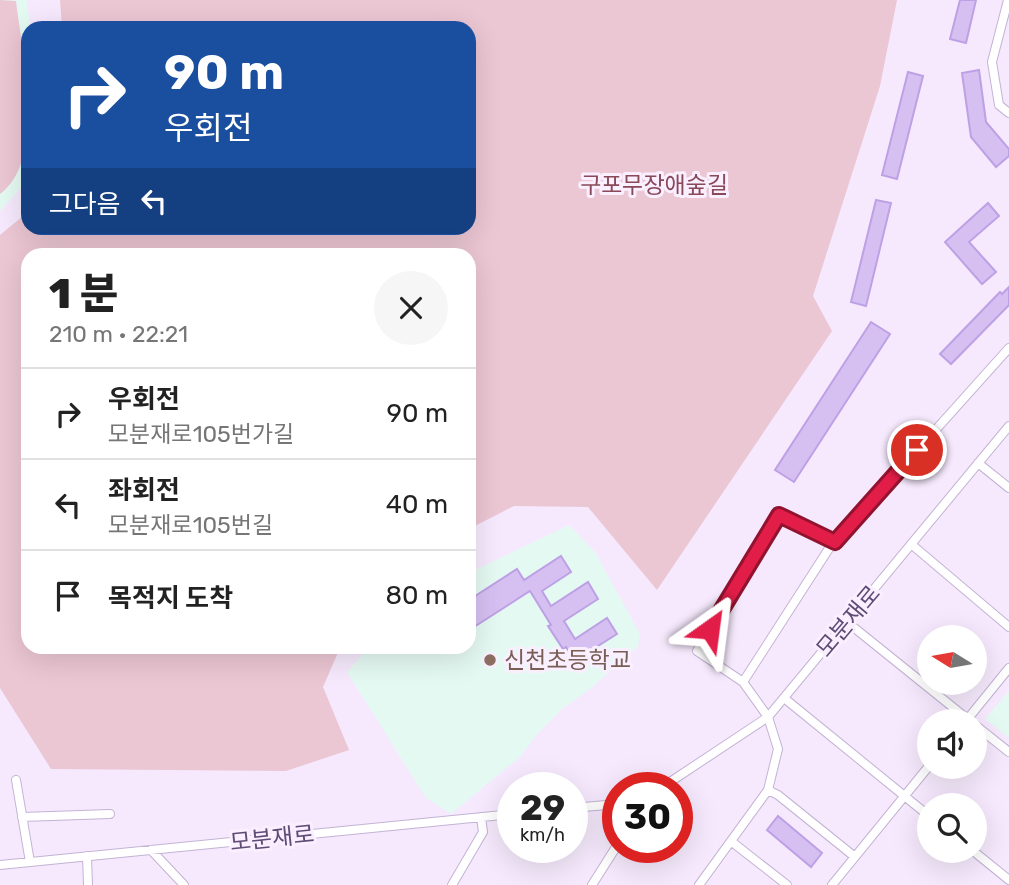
<!DOCTYPE html>
<html lang="ko">
<head>
<meta charset="utf-8">
<style>
	:root { --surface:#fff; --page:#f6f6f6; --text:#222; --muted:#767676; --line:#e0e0e0 }
	body { margin:0; font-family:Rubik,"Noto Sans KR",sans-serif; background:var(--page); color:var(--text); height:100vh; display:flex; flex-direction:column; font-size:26px; white-space:nowrap }
	* { box-sizing:border-box; margin:0 }
	p { font-size:23px; color:var(--muted) }
	.icon { flex:none; width:38px; height:38px; fill:none; stroke:currentColor; stroke-width:2; stroke-linecap:round; stroke-linejoin:round }
	.map { position:relative; flex:1; overflow:hidden }
	.drawer { position:absolute; left:21px; top:248px; width:455px; height:406px; display:flex; flex-direction:column; background:var(--surface); border-radius:21px; box-shadow:0 7px 28px #0002 }
	.drawer>* { flex:none }
	.banner { position:absolute; left:21px; top:21px; width:455px; height:214px; border-radius:21px; box-shadow:0 7px 28px #0002; background:#1a4fa0; color:#fff; overflow:hidden }
	.needle { width:46px; rotate:281deg }
	.buttons { position:absolute; left:917px; top:625px; display:grid; gap:14px }
	.buttons a { display:grid; place-items:center; width:70px; height:70px; border-radius:50%; background:var(--surface); box-shadow:0 7px 28px #0002; font-size:35px }
	.speed { position:absolute; left:497px; top:772px; display:flex; gap:14px; font-size:35px; font-weight:700; text-align:center }
	.speed>* { display:grid; place-content:center; width:91px; height:91px; border-radius:50%; background:var(--surface); box-shadow:0 7px 28px #0002; line-height:1 }
	.speed small { font-size:18px; font-weight:400 }
	.speed .limit { border:10px solid #d22; background:#fff; color:#111 }
	.pin { position:absolute; display:grid; place-items:center; width:60px; height:60px; color:#fff; margin:-30px; border:4px solid #fff; border-radius:50%; box-shadow:0 2px 7px #0007 }
	.me { position:absolute; width:77px; margin:-38px; rotate:31deg; stroke-linejoin:round; filter:drop-shadow(0 0 5px #0008) }
	.turn { display:flex; align-items:center; gap:24px; height:147px; padding:0 28px; font-size:32px }
	.turn .icon { width:91px; height:91px; stroke-width:2.5 }
	.turn b { display:block; font-size:49px; line-height:60px }
	.then { display:flex; align-items:center; height:66px; padding:0 28px; background:#0003; gap:14px; font-size:26px }
	.round { display:grid; place-items:center; flex:none; width:74px; height:74px; border-radius:37px; background:var(--page) }
	.overview { display:flex; align-items:center; justify-content:space-between; height:119px; padding:0 28px }
	h1 { font-size:42px; font-weight:800; line-height:52px }
	ul { padding:0; list-style:none }
	li { display:flex; align-items:center; gap:21px; height:91px; padding:0 28px; border-top:2px solid var(--line) }
	li div { flex:1 }
	li b { display:block; font-size:26px }
	li em { font-style:normal }
	.map>svg:first-child { display:block }
</style>
</head>
<body>
<div class="map">
<svg width="1009" height="885" viewBox="0 0 1009 885">
	<rect width="100%" height="100%" fill="#f6e9fd"/>
	<path fill="#e5f9f3" d="M0,0H27L30,28H28V180L0,211Z
		M569,525L595,552L640,634L638,647L590,689L562,709L538,733L520,757L451,814L426,798L347,672L368,648H469V573Z
		M1009,691V738L985,719Z"/>
	<path fill="#ebc6d3" d="M0,0L16,1C22,52 47,159 0,194Z
		M60,0H897L880,86L813,296L832,331L657,590L588,507L514,506L469,529V256H28V648H340L323,687L349,750L286,771L51,769L0,688V235L28,212V228H469V28H62Z"/>
	<path fill="#d6c0f2" stroke="#bea0e5" stroke-width="2" d="M960,0H976L966,43L950,39Z
		M979,70L986,122L1009,149V156L996,167L971,137L962,73Z
		M908,72L923,76L897,179L882,175Z
		M876,200L891,203L866,306L851,302Z
		M988,203L999,216L969,242L996,272L982,284L945,242Z
		M1009,287V305L951,364L940,354L1000,292L1002,294Z
		M871,322L890,334L794,482L775,470Z
		M561,556L571,572L542,591L551,606L588,582L598,599L564,621L575,639L607,618L617,634L574,661L566,647L563,649L548,626L551,625L530,591L474,627L472,624L469,626V600L517,569L524,580Z
		M778,816L822,853L811,867L767,830Z"/>
	<g fill="none" stroke-linecap="round" stroke-linejoin="round">
		<g stroke="#c3b3d4" stroke-width="10">
			<path id="minor" d="M1008,0L992,62L999,105L1009,113
				M978,463L1009,488
				M911,544L1009,627
				M847,622L970,721
				M743,682L697,651L779,515L835,543
				M784,698L929,816
				M966,721L1009,668
				M975,725L1009,752
				M16,780L30,862
				M661,788L768,717L1009,426
				M768,790L778,795L855,857
				M572,808L618,804
				M22,817L110,814
				M732,842L787,885
				M151,850L184,885
				M972,850L1009,880
				M87,856L88,885
				M0,865L513,814
				M452,885L483,832L481,817
				M592,885L618,844
				M699,885L768,790L778,749L768,717L743,682L828,550L1009,348
				M832,885L929,766"/>
		</g>
		<use href="#minor" stroke="#fff" stroke-width="8"/>
	</g>
	<g fill="none" stroke-linecap="round" stroke-linejoin="round">
		<g stroke="#92132f" stroke-width="18">
			<path id="route" d="M710,629L779,515L835,542L917,450"/>
		</g>
		<use href="#route" stroke="#e11d48" stroke-width="12"/>
	</g>
	<circle fill="#8d6e63" stroke="#faefff" stroke-width="2.5" cx="490" cy="660" r="7"/>
	<g text-anchor="middle" stroke-width="6" stroke-linejoin="round" paint-order="stroke">
		<g font-size="23" fill="#894959" stroke="#faefff">
			<text x="654" y="193">구포무장애숲길</text>
		</g>
		<g font-size="23" fill="#5e4c77" stroke="#faefff">
			<text transform="translate(848 621) rotate(-50)" y="8">모분재로</text>
			<text transform="translate(272 838) rotate(-6)" y="8">모분재로</text>
		</g>
		<g font-size="23" fill="#785e54" stroke="#faefff" text-anchor="start">
			<text x="504" y="668">신천초등학교</text>
		</g>
	</g>
</svg>
<div class="buttons">
<a><svg class="needle" viewBox="-14 -14 28 28"><path d="M0-13l5 13h-10z" fill="#e53935"/><path d="M0 13l5-13h-10z" fill="#767676"/></svg></a>
<a><svg class="icon" aria-label="sound" viewBox="0 0 24 24"><path d="M4 9h4l5-4v14l-5-4H4zM17 9q2 3 0 6"/></svg></a>
<a><svg class="icon" aria-label="search" viewBox="0 0 24 24"><circle cx="10" cy="10" r="6"/><path d="M15 15l6 6"/></svg></a>
</div>
<div class="speed"><div>29<small>km/h</small></div><div class="limit">30</div></div>
<div class="pin" style="left:917px;top:450px;background:#d93025"><svg class="icon" aria-label="arrive" viewBox="0 0 24 24"><path d="M6 21V4h12l-3 4 3 4H6"/></svg></div>
<svg class="me" style="left:710px;top:629px" viewBox="-20 -20 40 40"><path d="M0-17L14 15 0 8-14 15z" fill="#e11d48" stroke="#fff" stroke-width="4"/></svg>
<div class="banner">
<div class="turn"><svg class="icon" aria-label="right" viewBox="0 0 24 24"><path d="M7 20v-9h11M14 6l5 5-5 5"/></svg><div><b>90 m</b>우회전</div></div>
<div class="then">그다음<svg class="icon" aria-label="left" viewBox="0 0 24 24"><path d="M17 20v-9H6M10 6l-5 5 5 5"/></svg></div>
</div>
<section class="drawer">
<div class="overview"><div><h1>1 분</h1><p>210 m · 22:21</p></div><a class="round"><svg class="icon" aria-label="close" viewBox="0 0 24 24"><path d="M6 6l12 12M18 6L6 18"/></svg></a></div>
<ul>
<li><svg class="icon" aria-label="right" viewBox="0 0 24 24"><path d="M7 20v-9h11M14 6l5 5-5 5"/></svg><div><b>우회전</b><p>모분재로105번가길</p></div><em>90 m</em></li>
<li><svg class="icon" aria-label="left" viewBox="0 0 24 24"><path d="M17 20v-9H6M10 6l-5 5 5 5"/></svg><div><b>좌회전</b><p>모분재로105번길</p></div><em>40 m</em></li>
<li><svg class="icon" aria-label="arrive" viewBox="0 0 24 24"><path d="M6 21V4h12l-3 4 3 4H6"/></svg><div><b>목적지 도착</b></div><em>80 m</em></li>
</ul>
</section>
</div>
</body>
</html>
